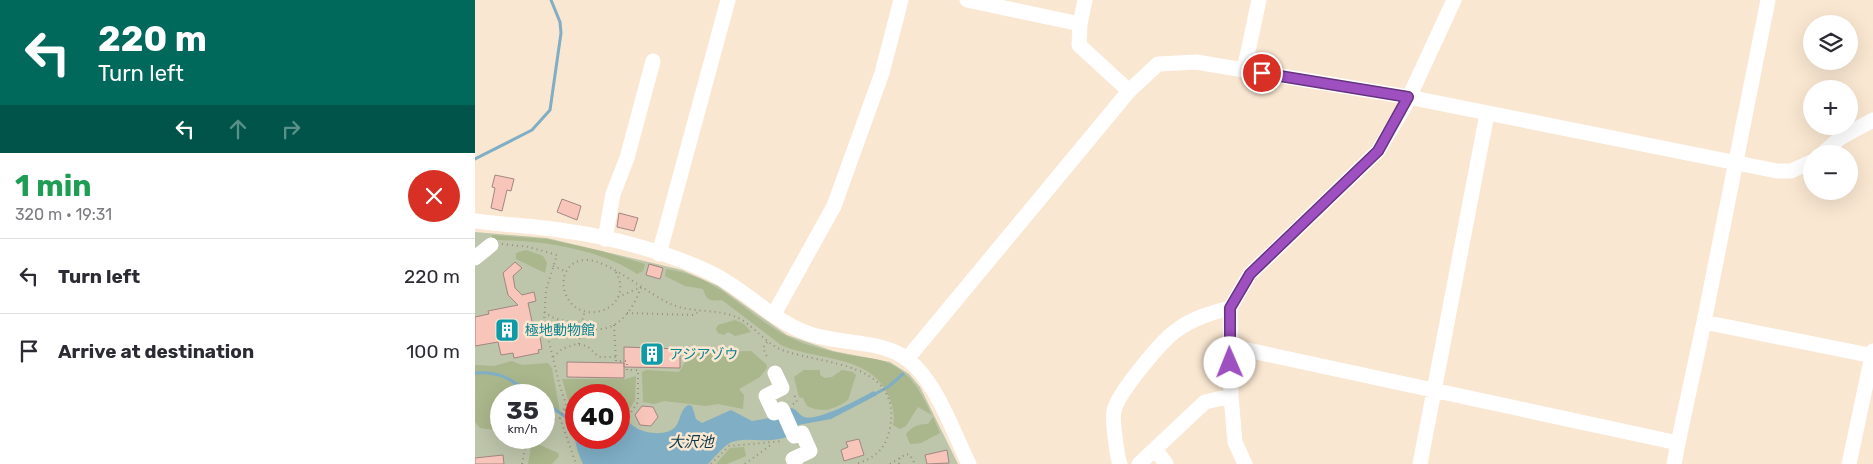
<!DOCTYPE html>
<html lang="en">
<head>
<meta charset="utf-8">
<style>
	:root { --surface:#fff; --page:#f7f7f7; --text:#2b2b33; --muted:#7c7c81; --line:#e1e1e2 }
	body { margin:0; font-family:Rubik,"Noto Sans JP",sans-serif; background:var(--page); color:var(--text); height:100vh; display:flex; flex-direction:column; font-size:19px; white-space:nowrap }
	* { box-sizing:border-box; margin:0 }
	p { font-size:16px; color:var(--muted) }
	.icon { flex:none; width:28px; height:28px; fill:none; stroke:currentColor; stroke-width:2; stroke-linecap:round; stroke-linejoin:round }
	.map { position:relative; flex:1; overflow:hidden }
	.sheet { display:flex; flex-direction:column; background:var(--surface); width:475px }
	.sheet>* { flex:none }
	.top-card { background:#00695c; color:#fff; overflow:hidden }
	.tools { position:absolute; left:1328px; top:15px; display:grid; gap:10px }
	.tools a { display:grid; place-items:center; width:55px; height:55px; border-radius:50%; background:var(--surface); box-shadow:0 5px 20px #0002; font-size:25px }
	.speed { position:absolute; left:15px; top:384px; display:flex; gap:10px; font-size:25px; font-weight:700; text-align:center }
	.speed>* { display:grid; place-content:center; width:65px; height:65px; border-radius:50%; background:var(--surface); box-shadow:0 5px 20px #0002; line-height:1 }
	.speed small { font-size:12px; font-weight:400 }
	.speed .limit { border:8px solid #d22; background:#fff; color:#111 }
	.pin { position:absolute; display:grid; place-items:center; width:42px; height:42px; color:#fff; margin:-21px; border:2px solid #fff; border-radius:50%; box-shadow:0 1px 5px #0007 }
	.me { position:absolute; width:55px; margin:-28px; rotate:359deg; stroke-linejoin:round; filter:drop-shadow(0 0 4px #0008) }
	.turn { display:flex; align-items:center; gap:18px; height:105px; padding:0 15px; font-size:22px }
	.turn .icon { width:65px; height:65px; stroke-width:2.5 }
	.turn b { display:block; font-size:35px; line-height:42px }
	.lanes { display:flex; align-items:center; height:48px; padding:0 15px; background:#0003; justify-content:center; gap:25px; direction:ltr }
	.lanes .off { opacity:.35 }
	.round { display:grid; place-items:center; flex:none; width:52px; height:52px; border-radius:26px; background:var(--page) }
	.summary { display:flex; align-items:center; justify-content:space-between; height:85px; padding:0 15px }
	h1 { font-size:30px; font-weight:700; line-height:38px; color:#1e9e55 }
	ul { padding:0; list-style:none }
	li { display:flex; align-items:center; gap:15px; height:75px; padding:0 15px; border-top:1px solid var(--line) }
	li div { flex:1 }
	li b { display:block; font-size:19px }
	li em { font-style:normal }
	main { display:flex; flex:1; min-height:0 }
	.map>svg:first-child { display:block }
</style>
</head>
<body>
<main>
<section class="sheet">
<div class="top-card">
<div class="turn"><svg class="icon" aria-label="left" viewBox="0 0 24 24"><path d="M17 20v-9H6M10 6l-5 5 5 5"/></svg><div><b>220 m</b>Turn left</div></div>
<div class="lanes"><svg class="icon" aria-label="left" viewBox="0 0 24 24"><path d="M17 20v-9H6M10 6l-5 5 5 5"/></svg><svg class="icon off" aria-label="ahead" viewBox="0 0 24 24"><path d="M12 20V5M6 11l6-6 6 6"/></svg><svg class="icon off" aria-label="right" viewBox="0 0 24 24"><path d="M7 20v-9h11M14 6l5 5-5 5"/></svg></div>
</div>
<div class="summary"><div><h1>1 min</h1><p>320 m · 19:31</p></div><a class="round" style="background:#d93025;color:#fff"><svg class="icon" aria-label="close" viewBox="0 0 24 24"><path d="M6 6l12 12M18 6L6 18"/></svg></a></div>
<ul>
<li><svg class="icon" aria-label="left" viewBox="0 0 24 24"><path d="M17 20v-9H6M10 6l-5 5 5 5"/></svg><div><b>Turn left</b></div><em>220 m</em></li>
<li><svg class="icon" aria-label="arrive" viewBox="0 0 24 24"><path d="M6 21V4h12l-3 4 3 4H6"/></svg><div><b>Arrive at destination</b></div><em>100 m</em></li>
</ul>
</section>
<div class="map">
<svg width="1398" height="464" viewBox="0 0 1398 464">
	<rect width="100%" height="100%" fill="#f9e7d1"/>
	<path fill="#bdc5aa" fill-rule="evenodd" d="M0,232L72,238L207,270L243,286L312,335L358,351L415,362L434,374L445,387L483,464H0ZM26,395H69V438H26ZM101,395H144V438H101Z"/>
	<path fill="#aab68b" d="M17,235L72,239L126,251L170,264L168,271L162,274C124,248 62,240 16,240Z
		M51,250L68,256L72,263L70,273L41,259V253Z
		M191,269C246,277 268,313 312,336C331,346 354,351 374,355C391,358 407,358 421,367C440,379 448,397 457,415L443,407L431,426L425,429L418,425C420,415 418,405 413,395C395,354 342,361 306,345L247,300C235,301 232,301 228,289L210,286L190,276Z
		M260,320L269,324L276,332L260,336L253,332L249,335L243,333L241,329L243,325Z
		M276,351L291,364L292,368L285,377L264,389L269,395L268,409L243,404L231,406L189,401L179,404L168,402L167,372L171,370L204,372L212,359L220,353Z
		M37,361L47,365L73,363L77,368L85,412L69,414V395H26V431L5,428L0,422V365L19,366Z
		M329,370H345V375L350,378L357,377L367,370L378,372L381,375L373,400C359,410 347,413 332,406L328,398L324,397L319,377Z
		M161,376L160,400L153,412L144,411V395H101V411L96,410L87,379H151Z
		M458,417L465,433L446,443L435,444L431,434C438,426 443,424 453,424Z
		M62,440L65,445L83,453L84,456L77,464H53L57,441Z
		M269,447L271,456L252,464H241L255,448Z"/>
	<path fill="#7faec5" d="M399,391L402,395L356,419L323,425V431C298,449 272,433 253,444C246,449 239,458 233,464H108C101,449 97,432 99,416H101V438H144V415C151,419 156,425 163,429C173,434 194,436 201,426C206,419 205,410 213,405L217,406L221,419L227,423L256,410L277,421L301,417L316,408C322,409 324,415 329,417C342,422 386,398 399,391Z"/>
	<g fill="none" stroke-linecap="round" stroke-linejoin="round">
		<path stroke="#7faec5" stroke-width="3" d="M0,159L57,130L75,110L86,33L85,22L76,0
			M0,373C27,371 36,380 58,395
			M398,395L413,387L428,374
			M69,402L101,424"/>
	</g>
	<path fill="#f8c5bb" stroke="#a28681" d="M20,175L39,179L36,191L32,190L27,211L16,208L20,188L17,187Z
		M87,199L106,206L102,220L82,212Z
		M144,213L163,218L159,231L142,227Z
		M40,262L47,268L38,276L40,288L47,295L59,292L61,301L53,303L58,326L63,325L67,349L63,350L64,353L39,358L38,353L26,355L23,342L0,346V317L14,314L13,311L43,305L33,295L28,273Z
		M174,264L188,268L185,279L171,275Z
		M149,347L205,349V368L149,367Z
		M92,362L149,363V378L92,377Z
		M167,406L178,407L183,417L176,426L165,425L160,415Z
		M384,439L389,455L369,461L366,450L373,447L371,442Z
		M472,450L474,463L452,464L450,455Z
		M28,455L29,464H0V458Z"/>
	<g fill="none" stroke-linecap="round" stroke-linejoin="round">
		<path stroke="#9b8e7e" stroke-width="2" stroke-dasharray="1 4" stroke-linecap="butt" d="M27,244L54,247L82,255L71,290L69,321L84,383L91,404L85,418L69,420
			M78,266L90,271
			M141,272C161,308 106,329 91,295C84,279 92,260 111,260C133,259 175,296 198,305C219,313 244,309 261,317C280,325 290,345 310,351C350,365 427,362 415,428C411,449 400,458 381,464
			M143,297L166,287
			M69,312C81,321 92,321 106,324C111,326 115,329 120,329C145,331 159,307 166,287
			M152,313L218,315L224,312
			M139,325L141,361H152V370H163V402L154,415L144,414
			M292,342L288,348L293,359
			M104,344L105,327L110,311
			M78,357L87,349L101,344L112,346L124,357H141
			M318,404L322,402L319,394
			M90,410L101,413
			M85,418L101,464
			M47,464L52,438
			M236,464L254,446L308,441
			M270,464L297,444
			M415,464L431,454L435,455L440,464
			M424,464L425,457"/>
		<path stroke="#fff" stroke-width="15" d="M492,0L605,24
			M610,0L605,24L604,45L654,91
			M769,70L784,0
			M1347,154L1365,138L1398,120
			M0,221C30,225 60,226 91,231C132,236 198,254 236,273C270,289 296,320 332,333C363,345 408,339 433,360C461,381 478,432 494,464
			M130,239L138,194L152,158L178,61
			M184,254L253,0
			M0,258L16,245
			M299,314L359,206L407,73L426,0
			M1229,322L1293,0
			M754,346L1203,443L1229,322L1398,356
			M432,359L654,91L683,64L721,62L933,97L1302,171H1316L1336,162
			M300,373L307,388L291,396L299,413L307,409L319,436L327,433L335,451L318,459L320,464
			M680,449L691,464
			M645,464C642,457 637,418 639,411C642,394 687,340 702,330C718,318 736,313 755,308
			M664,464L730,402L756,396
			M770,464L760,442L756,396L755,308L775,274L903,151L930,106L979,0
			M945,464L1012,114
			M1199,464L1203,443
			M1374,464L1398,351"/>
	</g>
	<g fill="none" stroke-linecap="round" stroke-linejoin="round">
		<g stroke="#67337d" stroke-width="12">
			<path id="route" d="M755,363V308L775,274L903,151L933,97L787,73"/>
		</g>
		<use href="#route" stroke="#9e4fc0" stroke-width="9"/>
	</g>
	<defs>
		<g id="building-square" transform="scale(1.25)"><rect x="-9" y="-9" width="18" height="18" rx="4" fill="#0f9aa8" stroke="#f9e7d1"/><path d="M-4-6H4V6H1V3H-1V6H-4ZM-2.5-4.3h1.7v1.8h-1.7ZM.8-4.3h1.7v1.8H.8ZM-2.5-1h1.7V.8h-1.7ZM.8-1h1.7V.8H.8Z" fill="#fff"/></g>
	</defs>
	<g fill-rule="evenodd">
		<use href="#building-square" x="32" y="330"/>
		<use href="#building-square" x="177" y="354"/>
	</g>
	<g text-anchor="middle" stroke-width="5" stroke-linejoin="round" paint-order="stroke">
		<g font-size="14" fill="#0d838f" stroke="#f9e7d1" text-anchor="start">
			<text x="50" y="335">極地動物館</text>
			<text x="194" y="359">アジアゾウ</text>
		</g>
		<g font-size="15" font-style="italic" fill="#0d3849" stroke="#f9e7d1">
			<text x="216" y="447">大沢池</text>
		</g>
	</g>
</svg>
<div class="tools">
<a><svg class="icon" aria-label="layers" viewBox="0 0 24 24"><path d="M12 4l9 5-9 5-9-5zM3 14l9 5 9-5"/></svg></a>
<a>+</a>
<a>−</a>
</div>
<div class="speed"><div>35<small>km/h</small></div><div class="limit">40</div></div>
<div class="pin" style="left:787px;top:73px;background:#d93025"><svg class="icon" aria-label="arrive" viewBox="0 0 24 24"><path d="M6 21V4h12l-3 4 3 4H6"/></svg></div>
<svg class="me" style="left:755px;top:363px" viewBox="-20 -20 40 40"><circle r="19" fill="#fff"/><path d="M0-13L10 11 0 6-10 11z" fill="#9e4fc0"/></svg>
</div>
</main>
</body>
</html>
